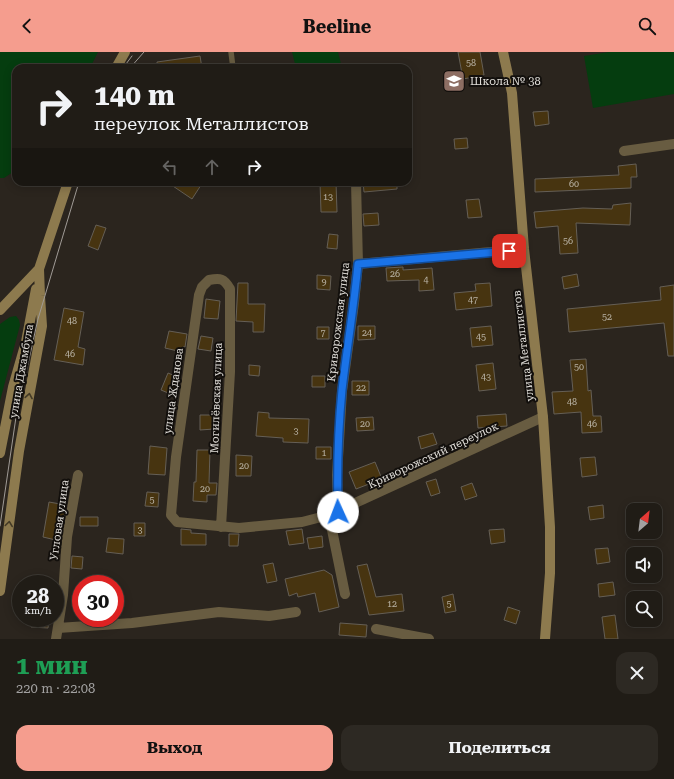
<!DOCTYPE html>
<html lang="ru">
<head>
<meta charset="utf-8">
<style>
	:root { --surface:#201c16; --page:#2d2923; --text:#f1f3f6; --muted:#a2a1a1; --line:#3d3a35; --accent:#f59d8e }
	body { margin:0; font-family:"Roboto Serif",serif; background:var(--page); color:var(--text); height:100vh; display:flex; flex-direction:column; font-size:15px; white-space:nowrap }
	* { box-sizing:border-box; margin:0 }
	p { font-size:13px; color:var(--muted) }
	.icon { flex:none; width:22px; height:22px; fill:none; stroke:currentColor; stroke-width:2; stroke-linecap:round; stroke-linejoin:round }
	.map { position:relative; height:587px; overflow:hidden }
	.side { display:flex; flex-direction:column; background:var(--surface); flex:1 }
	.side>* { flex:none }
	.hud { position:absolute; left:12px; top:12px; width:400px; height:122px; border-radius:12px; box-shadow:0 2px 10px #0003,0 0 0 1px var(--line); background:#201c16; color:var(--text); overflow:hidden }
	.needle { width:26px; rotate:28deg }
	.controls { position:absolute; left:626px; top:451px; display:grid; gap:8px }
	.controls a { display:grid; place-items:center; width:36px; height:36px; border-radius:8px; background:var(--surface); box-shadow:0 2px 10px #0003,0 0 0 1px var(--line); font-size:20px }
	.speed { position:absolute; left:12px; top:523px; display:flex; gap:8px; font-size:20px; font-weight:700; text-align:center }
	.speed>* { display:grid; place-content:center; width:52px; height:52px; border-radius:50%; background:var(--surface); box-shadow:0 2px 10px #0003,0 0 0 1px var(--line); line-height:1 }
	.speed small { font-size:10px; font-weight:400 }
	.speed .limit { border:6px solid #d22; background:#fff; color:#111 }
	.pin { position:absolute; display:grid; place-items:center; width:34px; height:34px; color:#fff; margin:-17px; border-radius:8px; box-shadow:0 2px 6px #0006 }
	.me { position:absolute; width:44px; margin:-22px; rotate:358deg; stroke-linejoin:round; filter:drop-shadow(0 0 3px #0008) }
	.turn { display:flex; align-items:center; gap:14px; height:84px; padding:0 16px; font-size:18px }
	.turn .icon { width:52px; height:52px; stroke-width:2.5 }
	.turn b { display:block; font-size:28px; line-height:34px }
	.lanes { display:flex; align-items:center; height:38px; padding:0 16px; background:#0003; justify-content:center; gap:20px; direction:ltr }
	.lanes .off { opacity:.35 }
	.round { display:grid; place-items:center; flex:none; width:42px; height:42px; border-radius:12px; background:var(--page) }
	.overview { display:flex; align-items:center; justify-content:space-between; height:68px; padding:0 16px }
	h1 { font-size:24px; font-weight:700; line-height:30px; color:#1e9e55 }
	.button { display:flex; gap:8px; margin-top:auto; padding:8px 16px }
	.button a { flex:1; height:46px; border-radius:12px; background:var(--accent); color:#111; font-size:16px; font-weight:700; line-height:46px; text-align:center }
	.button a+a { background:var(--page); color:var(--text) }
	header { display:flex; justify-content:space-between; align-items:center; height:52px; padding:0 16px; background:var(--accent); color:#111; font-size:18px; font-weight:700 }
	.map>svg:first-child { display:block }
</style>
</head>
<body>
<header><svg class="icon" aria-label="back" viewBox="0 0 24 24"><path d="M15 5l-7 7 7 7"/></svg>Beeline<svg class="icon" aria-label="search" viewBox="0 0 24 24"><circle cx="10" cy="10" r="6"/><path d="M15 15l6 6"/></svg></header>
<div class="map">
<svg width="674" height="587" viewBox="0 0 674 587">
	<rect width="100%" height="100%" fill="#2b251e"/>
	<path fill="#053d0f" d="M0,0H98L90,16H16V118L4,126H0Z
		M292,0H338L342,16H296Z
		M609,0H674V42L593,56L584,4Z
		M16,264L19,268L20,273L0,349V272L10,265Z"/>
	<path fill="#473410" stroke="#655f56" d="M458,0H480L484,23L463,27Z
		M200,4L202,16H157V10Z
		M548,59L549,72L535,74L533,60Z
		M467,86L468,96L455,97L454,87Z
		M636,112L637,125H631V136L535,140V127L619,123L618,114Z
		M167,130H203L192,147Z
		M320,130H336L337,160H321Z
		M363,130H397V137L364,140Z
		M479,147L482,165L468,166L466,148Z
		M631,151L630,173L576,171L578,201L560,202L558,174L536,176L534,160L583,156L612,157L613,153Z
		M378,161L379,173L364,174L363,162Z
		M96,173L106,176L98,198L88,194Z
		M329,182L338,183L337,197L327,196Z
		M403,215V218L432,216L434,238L419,239V228L387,229L386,216Z
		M577,222L579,234L564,237L562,225Z
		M317,223L331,224L330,238L317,237Z
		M238,231H248V252H265L264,280H253V270L236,269Z
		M490,231L492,254L456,258L454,241L476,239L475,232Z
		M674,233V304H668L664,271L569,280L567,257L661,248L660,235Z
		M206,247L220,249L218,267L204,266Z
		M64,256L84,260L78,295L85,297L83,313L54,308Z
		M358,274H375V287L358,288Z
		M491,274L493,293L472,295L470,276Z
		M317,275H329V287H317Z
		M169,279L187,282L185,295H183L182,300L165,296Z
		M201,284L213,286L211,299L198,297Z
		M586,307L588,339L591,338L593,364H601L602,380L582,381L581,360L554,362L552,340L573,339L570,308Z
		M493,311L496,337L479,339L476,313Z
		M249,313L260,314L259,324L249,323Z
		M168,321L180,326L173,343L161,338Z
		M312,324H325V335H312Z
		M352,329H369V343H352Z
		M258,360L269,361V366L309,367L308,391L283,390V386L256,384Z
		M506,362L507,374L478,376L477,364Z
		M200,363H214V377L200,378Z
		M373,365L374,378L357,379L356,366Z
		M433,381L437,392L421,397L418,385Z
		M150,394L167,396L165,423L148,422Z
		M316,395H331V407H316Z
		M197,398H210L209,431H217L216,443H207V450L193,449L194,430H196Z
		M236,403L252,404L251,424H236Z
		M595,405L597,423L582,425L580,406Z
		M375,410L382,427L356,437L349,420Z
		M436,427L440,441L431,444L426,430Z
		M472,431L477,444L465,448L461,435Z
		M147,440L159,441L158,455L145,454Z
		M49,450L66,453L60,489L43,485Z
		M603,453L604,466L590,468L588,455Z
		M80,465H98V474H80Z
		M134,471H145V484H134Z
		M181,477L191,478V481L206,482V493H181Z
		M302,477L304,491L289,493L286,479Z
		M504,477L505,490L491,492L489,478Z
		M229,482H239L238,494H229Z
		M322,484L323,495L309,497L307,486Z
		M108,486L124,487L123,502L106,500Z
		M608,496L610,510L597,512L595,497Z
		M72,504L83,505L82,517L71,516Z
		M273,511L277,529L267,531L263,513Z
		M367,512L376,545L402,542L404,559L369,563L357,514Z
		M324,518L332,523L339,555L319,560L315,541L298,545L297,541L289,544L285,527Z
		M613,530L615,543L599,545L598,532Z
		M453,542L456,559L445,561L442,545Z
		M508,555L520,559L516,572L504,568Z
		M615,563L618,587H605L602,565Z
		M31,566H49L48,576L31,575Z
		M340,571L367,573L366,585L339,583Z"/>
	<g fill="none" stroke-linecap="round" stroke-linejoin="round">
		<path stroke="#685c41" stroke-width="5.5" d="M231,0L233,16"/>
		<path stroke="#685c41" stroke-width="10" d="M624,99L674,92
			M358,212L524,197
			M338,460L337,423L342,339L354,251L358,212L356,130
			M329,463L345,542
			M221,475L230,320V237C224,226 220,226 209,228L202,235L199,243L176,405L171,463L177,470L239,476L302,470L329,463L543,365
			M58,576L132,571L219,560L269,564L296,560
			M376,577L429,587
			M56,587L63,543L67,485L78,423"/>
		<path stroke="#8d7a4e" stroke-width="10" d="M503,0L512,41L524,197L543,365L550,475V521L545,587
			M116,16L125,0
			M0,258L39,217L68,130
			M0,401L13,335L26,290L36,237
			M0,539L19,399L42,274L40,244L39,217"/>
		<path stroke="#a09b96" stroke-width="1" d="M123,16L132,4
			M130,16L144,0
			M0,474L16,365L38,267L79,130"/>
	</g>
	<defs><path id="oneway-chevron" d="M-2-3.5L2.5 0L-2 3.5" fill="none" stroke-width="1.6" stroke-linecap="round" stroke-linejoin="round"/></defs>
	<g stroke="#433a26">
		<use href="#oneway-chevron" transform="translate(29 344) rotate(-80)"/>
		<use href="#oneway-chevron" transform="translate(9 472) rotate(-82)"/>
	</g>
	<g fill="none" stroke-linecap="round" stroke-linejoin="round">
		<g stroke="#114b97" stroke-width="10">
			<path id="route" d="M338,460C337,420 338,378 342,338C347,296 354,254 358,212L509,199"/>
		</g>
		<use href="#route" stroke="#1a73e8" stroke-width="7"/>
	</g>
	<defs>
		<g id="school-square" transform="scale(1.15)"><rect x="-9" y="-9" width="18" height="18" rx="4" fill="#8d6e63" stroke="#120f0c"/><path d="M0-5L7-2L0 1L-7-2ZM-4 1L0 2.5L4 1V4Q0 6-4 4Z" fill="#fff"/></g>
	</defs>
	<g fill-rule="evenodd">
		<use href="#school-square" x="454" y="29"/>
	</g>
	<g text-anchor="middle" stroke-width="4" stroke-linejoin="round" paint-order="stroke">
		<g font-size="9" fill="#bab4a7">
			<text x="471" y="14">58</text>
			<text x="574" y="135">60</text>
			<text x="328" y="148">13</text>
			<text x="568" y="192">56</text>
			<text x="395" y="225">26</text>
			<text x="426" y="231">4</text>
			<text x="324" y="233">9</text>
			<text x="473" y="251">47</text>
			<text x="607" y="268">52</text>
			<text x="72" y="272">48</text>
			<text x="323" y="284">7</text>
			<text x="367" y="284">24</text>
			<text x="481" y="288">45</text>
			<text x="70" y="305">46</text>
			<text x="579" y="318">50</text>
			<text x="486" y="328">43</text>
			<text x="361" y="339">22</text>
			<text x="572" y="353">48</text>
			<text x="365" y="375">20</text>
			<text x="592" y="375">46</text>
			<text x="296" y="382">3</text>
			<text x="324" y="404">1</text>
			<text x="244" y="417">20</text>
			<text x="205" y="440">20</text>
			<text x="152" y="451">5</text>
			<text x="140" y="481">3</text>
			<text x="392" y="555">12</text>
			<text x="449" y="555">5</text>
		</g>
		<g font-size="11" fill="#e1ded9" stroke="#120f0c" text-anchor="start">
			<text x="470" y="33">Школа № 38</text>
		</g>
		<g font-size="11" fill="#e1ded9" stroke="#120f0c">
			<text transform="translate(338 270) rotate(-83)" y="4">Криворожская улица</text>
			<text transform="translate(523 294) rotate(-97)" y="4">улица Металлистов</text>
			<text transform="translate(21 319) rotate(-80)" y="4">улица Джамбула</text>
			<text transform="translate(173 339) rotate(-82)" y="4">улица Жданова</text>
			<text transform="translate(216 346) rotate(-88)" y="4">Могилёвская улица</text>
			<text transform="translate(433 403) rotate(-25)" y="4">Криворожский переулок</text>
			<text transform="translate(59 468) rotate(-82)" y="4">Угловая улица</text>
		</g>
	</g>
</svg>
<div class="controls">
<a><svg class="needle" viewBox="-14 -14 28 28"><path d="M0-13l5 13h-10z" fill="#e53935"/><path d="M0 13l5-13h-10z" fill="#a2a1a1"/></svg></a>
<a><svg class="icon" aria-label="sound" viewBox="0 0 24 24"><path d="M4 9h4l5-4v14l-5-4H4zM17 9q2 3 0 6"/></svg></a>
<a><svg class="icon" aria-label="search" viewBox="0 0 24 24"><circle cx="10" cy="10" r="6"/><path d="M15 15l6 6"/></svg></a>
</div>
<div class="speed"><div>28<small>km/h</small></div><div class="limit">30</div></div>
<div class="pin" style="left:509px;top:199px;background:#d93025"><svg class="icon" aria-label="arrive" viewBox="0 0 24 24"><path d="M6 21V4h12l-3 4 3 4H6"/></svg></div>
<svg class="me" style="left:338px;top:460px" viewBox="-20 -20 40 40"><circle r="19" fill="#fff"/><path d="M0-13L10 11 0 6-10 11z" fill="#1a73e8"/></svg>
<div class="hud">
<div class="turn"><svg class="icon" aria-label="right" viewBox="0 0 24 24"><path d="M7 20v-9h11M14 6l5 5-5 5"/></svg><div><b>140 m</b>переулок Металлистов</div></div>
<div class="lanes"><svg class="icon off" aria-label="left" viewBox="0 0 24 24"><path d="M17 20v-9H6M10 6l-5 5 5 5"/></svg><svg class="icon off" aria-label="ahead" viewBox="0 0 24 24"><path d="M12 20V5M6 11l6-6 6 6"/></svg><svg class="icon" aria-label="right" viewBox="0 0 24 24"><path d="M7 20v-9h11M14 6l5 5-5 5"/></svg></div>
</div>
</div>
<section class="side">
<div class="overview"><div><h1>1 мин</h1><p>220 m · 22:08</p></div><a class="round"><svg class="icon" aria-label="close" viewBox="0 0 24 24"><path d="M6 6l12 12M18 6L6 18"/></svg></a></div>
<div class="button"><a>Выход</a><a>Поделиться</a></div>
</section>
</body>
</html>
